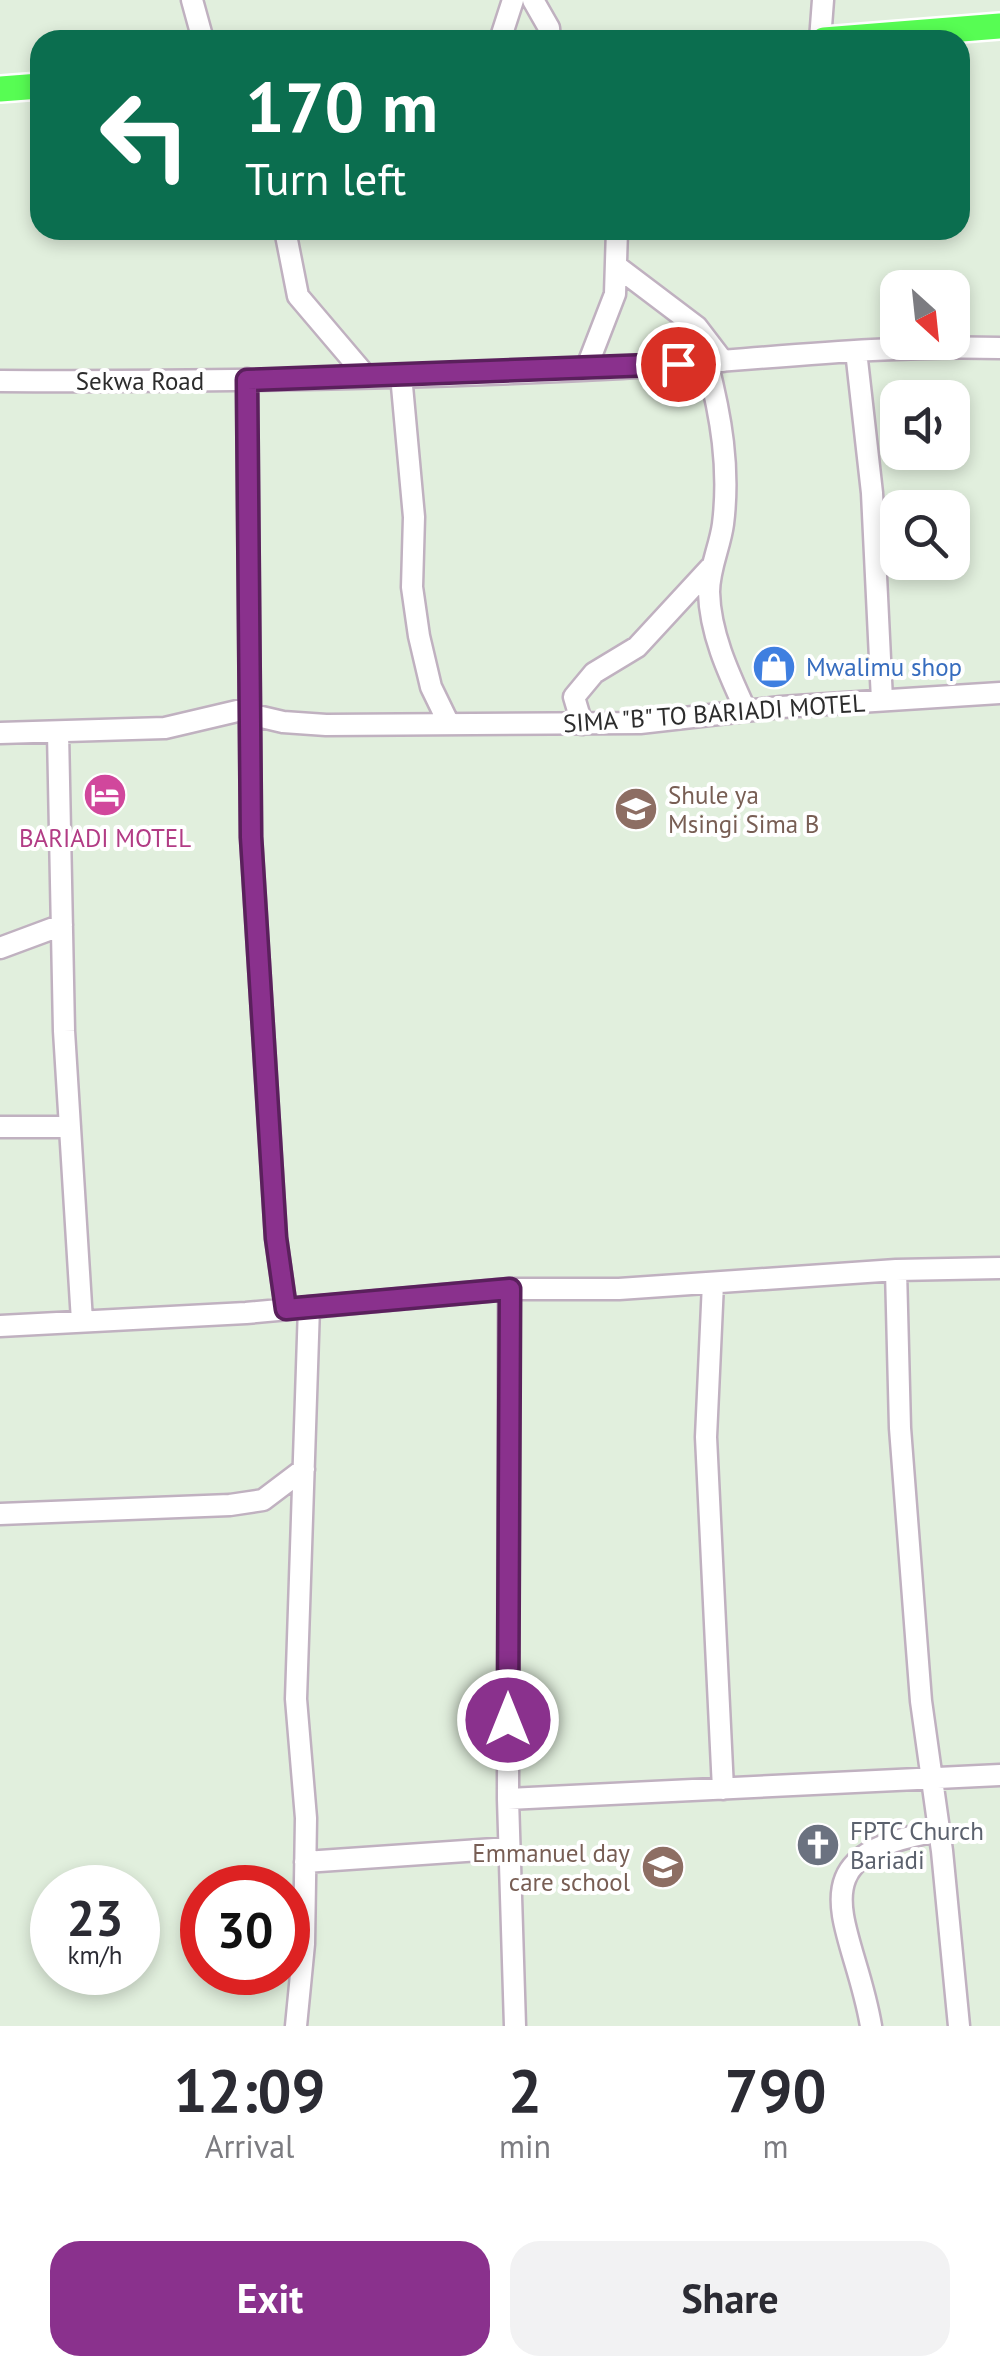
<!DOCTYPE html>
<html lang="en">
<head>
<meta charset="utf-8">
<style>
	:root { --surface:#fff; --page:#f2f2f3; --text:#2b2b33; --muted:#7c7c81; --accent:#8a318d }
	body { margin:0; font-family:"PT Sans",sans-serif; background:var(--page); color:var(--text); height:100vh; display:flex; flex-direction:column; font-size:38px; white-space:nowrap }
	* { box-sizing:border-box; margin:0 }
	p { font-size:32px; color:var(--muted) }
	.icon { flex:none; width:55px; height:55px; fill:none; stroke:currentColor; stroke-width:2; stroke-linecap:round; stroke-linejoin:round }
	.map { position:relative; height:2026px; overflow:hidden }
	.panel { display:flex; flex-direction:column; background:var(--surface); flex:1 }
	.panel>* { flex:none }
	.guide { position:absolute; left:30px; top:30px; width:940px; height:210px; border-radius:30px; box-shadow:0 5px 15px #0003; background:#0b6e4f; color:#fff; overflow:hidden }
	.needle { width:65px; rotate:153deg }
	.fabs { position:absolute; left:880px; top:270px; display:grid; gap:20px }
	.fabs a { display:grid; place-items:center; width:90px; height:90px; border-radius:20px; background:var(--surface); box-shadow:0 5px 15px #0003; font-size:50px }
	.speed { position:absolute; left:30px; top:1865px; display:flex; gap:20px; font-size:50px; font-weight:700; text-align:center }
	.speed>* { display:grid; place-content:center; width:130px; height:130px; border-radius:50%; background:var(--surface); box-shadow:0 5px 15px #0003; line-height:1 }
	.speed small { font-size:25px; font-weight:400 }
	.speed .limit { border:15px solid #d22; background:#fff; color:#111 }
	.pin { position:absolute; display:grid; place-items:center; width:85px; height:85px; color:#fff; margin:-42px; border:5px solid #fff; border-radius:50%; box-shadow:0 2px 10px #0007 }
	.me { position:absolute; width:110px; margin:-55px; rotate:0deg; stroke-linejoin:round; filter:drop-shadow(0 0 8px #0008) }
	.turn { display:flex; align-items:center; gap:35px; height:210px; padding:0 50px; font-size:45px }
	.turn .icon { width:130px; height:130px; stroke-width:2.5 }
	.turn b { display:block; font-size:70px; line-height:85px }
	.eta { display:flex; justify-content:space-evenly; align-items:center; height:170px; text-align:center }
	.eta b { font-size:60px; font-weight:800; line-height:70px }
	.button { display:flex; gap:20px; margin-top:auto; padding:20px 50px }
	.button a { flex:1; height:115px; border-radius:30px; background:var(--accent); color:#fff; font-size:40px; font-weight:800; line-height:115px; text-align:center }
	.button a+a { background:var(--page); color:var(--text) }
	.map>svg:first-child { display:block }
</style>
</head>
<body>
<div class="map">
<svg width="1000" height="2026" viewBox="0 0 1000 2026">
	<rect width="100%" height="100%" fill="#e1efdd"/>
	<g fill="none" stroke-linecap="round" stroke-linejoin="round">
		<g stroke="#c0b1c0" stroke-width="25">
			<path id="minor" d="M192,0L203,40
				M533,0L549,28L550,40
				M500,40L513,0
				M820,40L823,0
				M285,230L298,296L366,376
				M619,268L697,327L723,361
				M856,351L872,493L882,700
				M707,362C721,416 730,468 723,524C720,547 709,568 709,592C710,634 729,674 746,711
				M586,369L615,294L617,230
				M401,375L414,517L412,587L419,636L431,687L449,724
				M247,379L251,837L276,1238L286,1309
				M0,381C207,382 415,379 622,368C748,361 874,344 1000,348
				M249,714L283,722L326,725L640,723L781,707L1000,693
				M582,724L574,697L594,673L637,647L710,568
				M58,732L64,1031L82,1321
				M0,733L165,728L250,708
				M0,948L62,925
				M0,1127H70
				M896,1270L900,1428L921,1701L942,1851L959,2026
				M713,1283L706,1437L723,1789
				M509,1289L508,1799L515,2026
				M0,1326L246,1313L509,1289H619L896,1270L1000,1268
				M0,1514L230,1505L263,1500L304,1469
				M508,1799L1000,1775
				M305,1862L509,1848
				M296,2026L304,1944L306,1818L296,1699L309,1307
				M871,2026C854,1923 787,1856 939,1831"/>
		</g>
		<g stroke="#fff" stroke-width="30">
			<path id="major" d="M824,40L1000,26
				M0,89L40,86"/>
		</g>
		<use href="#minor" stroke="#fff" stroke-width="20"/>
		<use href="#major" stroke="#57fd53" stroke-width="25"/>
	</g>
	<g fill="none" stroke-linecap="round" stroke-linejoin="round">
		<g stroke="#5a205c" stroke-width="25">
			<path id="route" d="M508,1720L510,1289L286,1309L276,1238L251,837L247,380L678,364"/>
		</g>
		<use href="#route" stroke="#8a318d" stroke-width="18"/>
	</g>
	<defs>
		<g id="shop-disc" transform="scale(2.25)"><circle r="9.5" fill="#3f7fe0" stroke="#fff"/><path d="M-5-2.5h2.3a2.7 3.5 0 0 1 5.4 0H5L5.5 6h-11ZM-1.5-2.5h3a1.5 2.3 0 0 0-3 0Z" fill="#fff"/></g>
		<g id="hotel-disc" transform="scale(2.25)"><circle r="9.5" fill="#d1479c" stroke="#fff"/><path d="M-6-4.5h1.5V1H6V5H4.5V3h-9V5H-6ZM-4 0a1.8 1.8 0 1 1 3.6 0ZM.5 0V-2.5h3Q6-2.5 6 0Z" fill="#fff"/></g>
		<g id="school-disc" transform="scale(2.25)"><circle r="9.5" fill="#8d6e63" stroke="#fff"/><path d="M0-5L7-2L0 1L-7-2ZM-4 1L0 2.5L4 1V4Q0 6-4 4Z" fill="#fff"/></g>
		<g id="church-disc" transform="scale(2.25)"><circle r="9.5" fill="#6b7280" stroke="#fff"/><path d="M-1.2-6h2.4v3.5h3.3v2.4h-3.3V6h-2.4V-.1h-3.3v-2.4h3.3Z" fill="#fff"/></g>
	</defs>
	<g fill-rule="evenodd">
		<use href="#shop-disc" x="774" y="667"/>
		<use href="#hotel-disc" x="105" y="795"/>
		<use href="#school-disc" x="636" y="809"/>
		<use href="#church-disc" x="818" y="1845"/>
		<use href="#school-disc" x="663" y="1867"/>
	</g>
	<g text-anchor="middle" stroke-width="8" stroke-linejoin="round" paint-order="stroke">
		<g font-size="25" fill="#2c2c2c" stroke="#fff">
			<text x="140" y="390">Sekwa Road</text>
			<text transform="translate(714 713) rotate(-4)" y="9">SIMA "B" TO BARIADI MOTEL</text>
		</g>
		<g font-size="25" fill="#366cbe" stroke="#fff" text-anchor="start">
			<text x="806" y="676">Mwalimu shop</text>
		</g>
		<g font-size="25" fill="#785e54" stroke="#fff" text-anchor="start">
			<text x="668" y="804">Shule ya<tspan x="668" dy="29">Msingi Sima B</tspan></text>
			<text x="630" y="1862" text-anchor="end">Emmanuel day<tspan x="630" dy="29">care school</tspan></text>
		</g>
		<g font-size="25" fill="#b23c85" stroke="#fff">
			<text x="105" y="847">BARIADI MOTEL</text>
		</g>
		<g font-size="25" fill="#5b616d" stroke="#fff" text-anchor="start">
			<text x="850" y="1840">FPTC Church<tspan x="850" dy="29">Bariadi</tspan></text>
		</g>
	</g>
</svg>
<div class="fabs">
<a><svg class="needle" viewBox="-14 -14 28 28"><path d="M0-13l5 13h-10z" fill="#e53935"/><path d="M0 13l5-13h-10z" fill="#7c7c81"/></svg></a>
<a><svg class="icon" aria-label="sound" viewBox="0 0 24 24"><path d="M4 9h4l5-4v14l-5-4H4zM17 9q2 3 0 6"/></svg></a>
<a><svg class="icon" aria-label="search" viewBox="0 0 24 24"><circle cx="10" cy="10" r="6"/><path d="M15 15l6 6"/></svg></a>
</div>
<div class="speed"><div>23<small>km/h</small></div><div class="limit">30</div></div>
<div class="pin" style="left:678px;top:364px;background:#d93025"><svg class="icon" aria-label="arrive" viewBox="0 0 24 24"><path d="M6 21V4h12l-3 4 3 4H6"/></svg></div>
<svg class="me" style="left:508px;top:1720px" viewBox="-20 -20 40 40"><circle r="17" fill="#8a318d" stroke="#fff" stroke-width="3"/><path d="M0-11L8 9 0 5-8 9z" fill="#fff"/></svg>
<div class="guide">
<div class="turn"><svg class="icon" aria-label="left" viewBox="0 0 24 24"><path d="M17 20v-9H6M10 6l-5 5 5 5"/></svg><div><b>170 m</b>Turn left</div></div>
</div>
</div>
<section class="panel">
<div class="eta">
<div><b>12:09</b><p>Arrival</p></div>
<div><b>2</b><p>min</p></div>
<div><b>790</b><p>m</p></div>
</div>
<div class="button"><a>Exit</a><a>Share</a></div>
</section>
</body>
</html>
